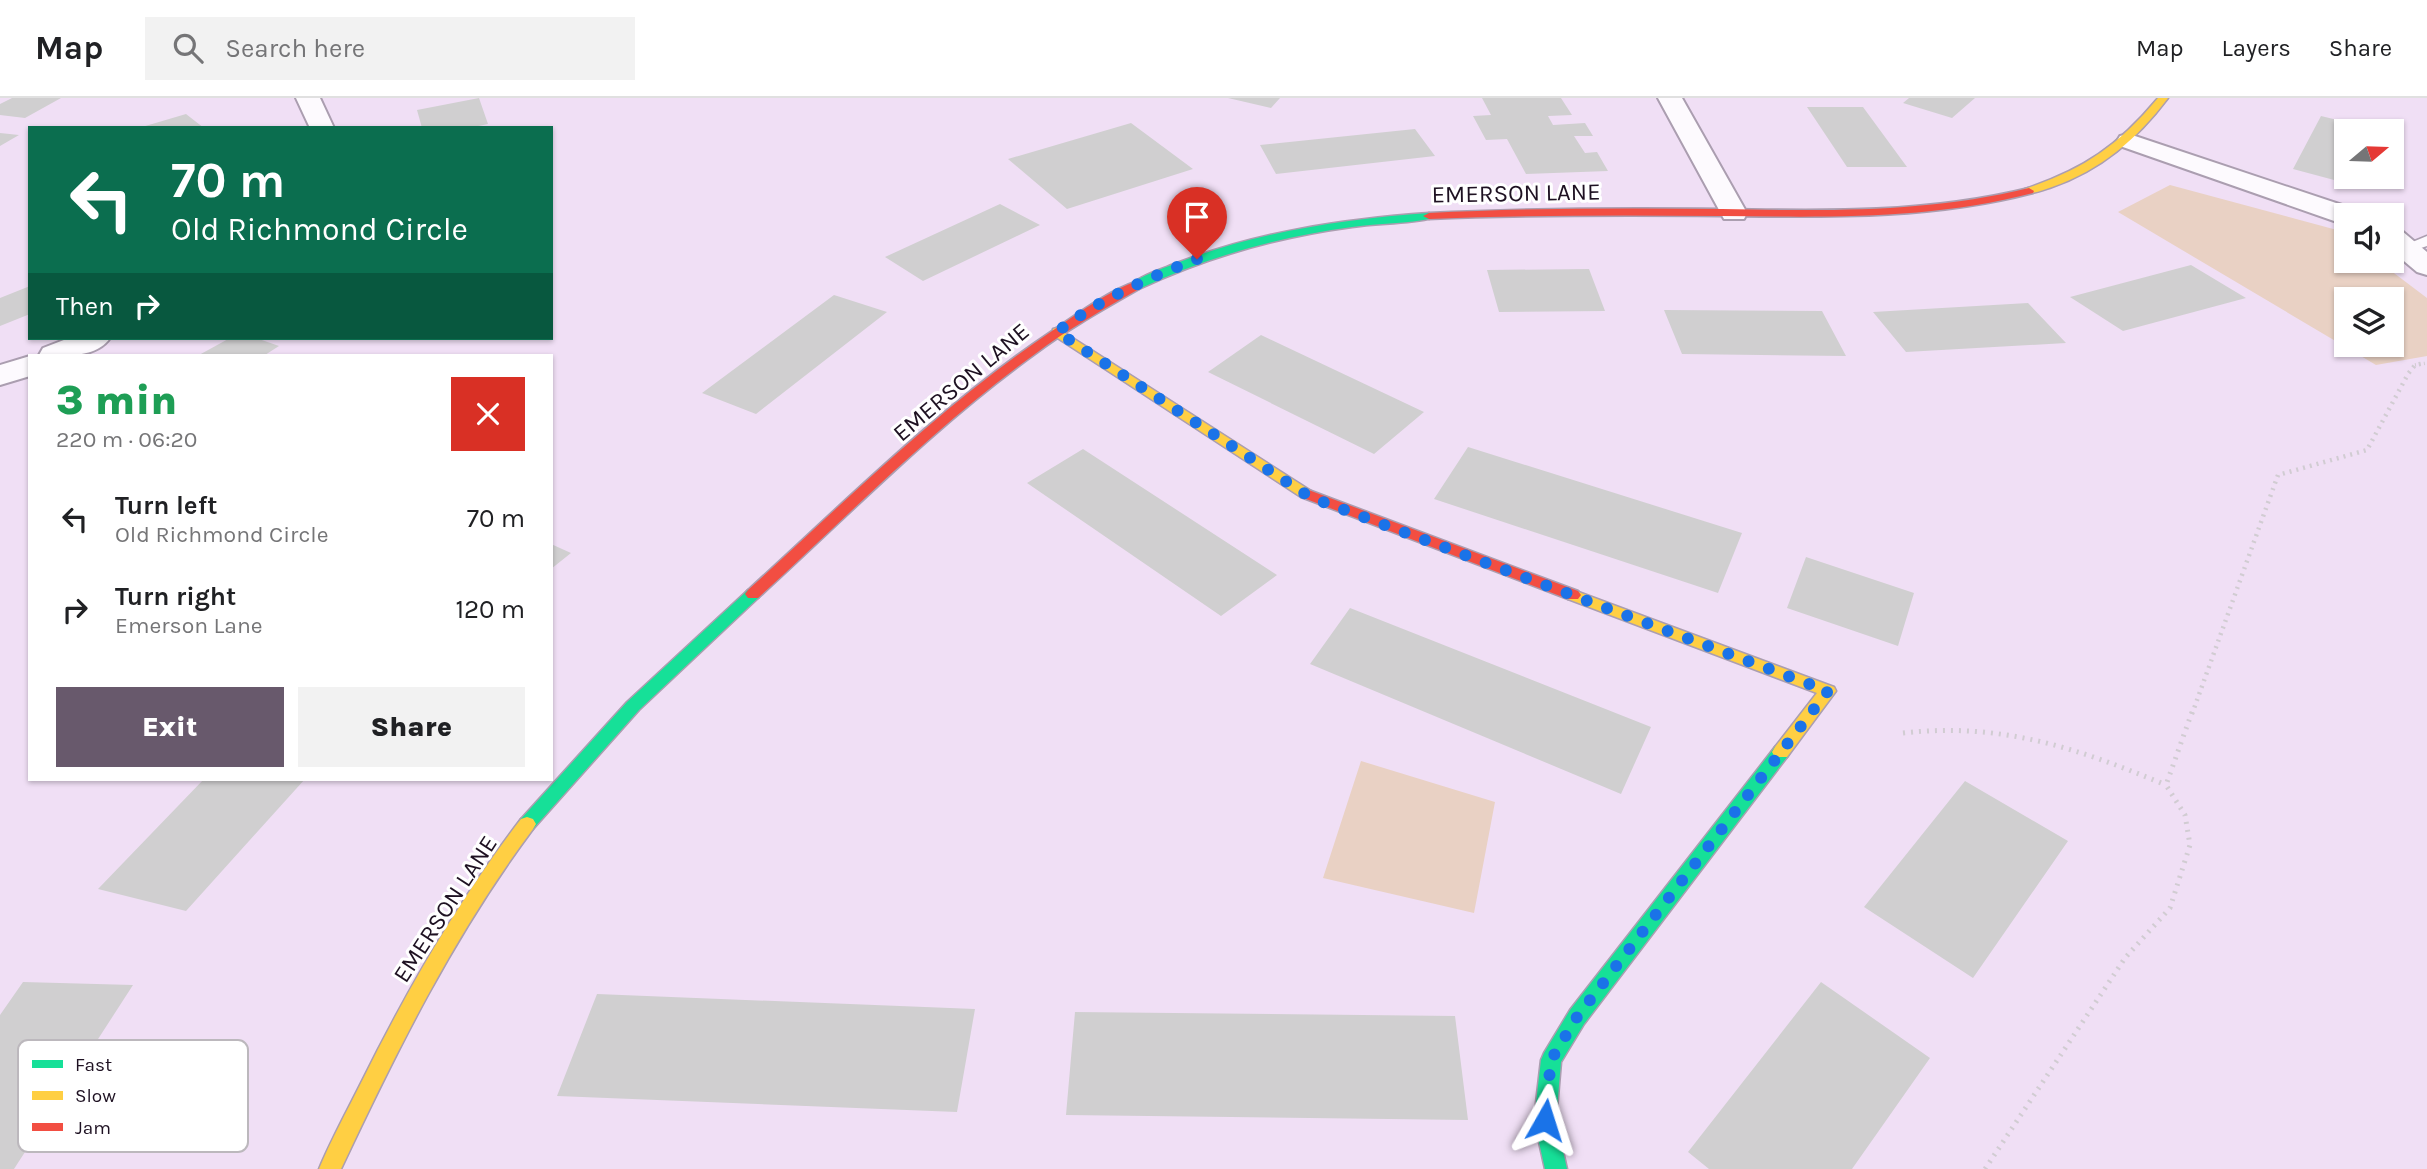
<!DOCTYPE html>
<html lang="en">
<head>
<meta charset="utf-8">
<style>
	:root { --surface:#fff; --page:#f2f2f2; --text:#202124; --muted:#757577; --line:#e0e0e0; --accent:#68596c }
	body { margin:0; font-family:Karla,sans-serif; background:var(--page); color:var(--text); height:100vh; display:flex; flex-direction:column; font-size:26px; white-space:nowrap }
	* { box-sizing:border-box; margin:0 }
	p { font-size:23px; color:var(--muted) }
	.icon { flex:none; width:38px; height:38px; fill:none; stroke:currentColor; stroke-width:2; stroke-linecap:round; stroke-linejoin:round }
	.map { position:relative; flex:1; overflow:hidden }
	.panel { position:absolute; left:28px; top:256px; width:525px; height:427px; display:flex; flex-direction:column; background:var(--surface); border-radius:0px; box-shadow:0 2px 5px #0004 }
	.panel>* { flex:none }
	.top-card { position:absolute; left:28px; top:28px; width:525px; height:214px; border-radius:0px; box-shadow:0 2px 5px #0004; background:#0b6e4f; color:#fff; overflow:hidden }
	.needle { width:46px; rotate:71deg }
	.fabs { position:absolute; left:2334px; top:21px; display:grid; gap:14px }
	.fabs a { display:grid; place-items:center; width:70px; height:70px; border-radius:0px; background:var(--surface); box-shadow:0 2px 5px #0004; font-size:35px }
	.pin { position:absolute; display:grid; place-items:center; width:60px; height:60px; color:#fff; margin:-72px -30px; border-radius:50% 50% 50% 0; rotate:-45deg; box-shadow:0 0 7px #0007 }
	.pin .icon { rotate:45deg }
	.me { position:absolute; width:77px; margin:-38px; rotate:6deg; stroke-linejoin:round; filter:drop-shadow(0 0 5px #0008) }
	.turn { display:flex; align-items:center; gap:24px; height:147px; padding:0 28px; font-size:32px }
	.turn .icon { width:91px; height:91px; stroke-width:2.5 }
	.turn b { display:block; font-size:49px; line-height:60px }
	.then { display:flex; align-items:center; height:66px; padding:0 28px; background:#0003; gap:14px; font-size:26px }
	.round { display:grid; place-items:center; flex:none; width:74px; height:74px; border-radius:0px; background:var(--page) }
	.headline { display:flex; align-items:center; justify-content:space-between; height:119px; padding:0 28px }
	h1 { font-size:42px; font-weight:800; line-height:52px; color:#1e9e55 }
	.cta { display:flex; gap:14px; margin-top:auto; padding:14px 28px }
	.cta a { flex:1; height:80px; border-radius:0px; background:var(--accent); color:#fff; font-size:28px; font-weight:800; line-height:80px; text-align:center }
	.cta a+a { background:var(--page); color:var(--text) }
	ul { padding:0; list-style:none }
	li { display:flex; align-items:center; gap:21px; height:91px; padding:0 28px }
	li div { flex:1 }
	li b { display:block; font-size:26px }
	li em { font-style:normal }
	header { display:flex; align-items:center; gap:42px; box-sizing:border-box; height:98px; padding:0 35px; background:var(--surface); border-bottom:2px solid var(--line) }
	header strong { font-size:33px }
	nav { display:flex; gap:38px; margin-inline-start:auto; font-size:24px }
	.search { width:490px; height:63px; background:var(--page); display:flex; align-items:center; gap:18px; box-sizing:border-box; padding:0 24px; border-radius:0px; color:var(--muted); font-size:26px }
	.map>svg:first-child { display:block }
</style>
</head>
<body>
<header>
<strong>Map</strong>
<div class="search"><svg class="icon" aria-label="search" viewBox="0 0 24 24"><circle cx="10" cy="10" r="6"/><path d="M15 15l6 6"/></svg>Search here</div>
<nav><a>Map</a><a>Layers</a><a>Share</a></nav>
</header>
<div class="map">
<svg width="2427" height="1071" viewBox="0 0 2427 1071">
	<rect width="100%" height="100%" fill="#f0dff5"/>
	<path fill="#e9d1c4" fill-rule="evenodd" d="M2170,87L2337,132L2347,139V163H2378L2427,200V258L2376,267L2118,114ZM2347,201H2392V247H2347Z
		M1361,663L1495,704L1474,815L1323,780Z"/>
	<path fill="#d0cfd0" d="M12,0H61L25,20L0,17V6Z
		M479,0L488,26L469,30H422L417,12Z
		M1228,0H1280L1271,10Z
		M1482,0H1561L1572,17L1548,18L1553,27L1585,25L1593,38H1574L1585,55L1597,54L1608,73L1526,76L1507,41L1486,42L1473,18L1491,17Z
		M1909,0H1975L1952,20L1903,5Z
		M1807,9H1863L1907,69H1847Z
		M186,16L204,30H142V29Z
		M2321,18L2379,32L2347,33V79H2369L2364,90L2293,71Z
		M1131,25L1193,71L1067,111L1008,61Z
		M1415,31L1435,58L1276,76L1260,47Z
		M0,35L19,37L0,48Z
		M1000,106L1040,127L923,183L885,159Z
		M2191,167L2246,200L2123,233L2070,199Z
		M1589,171L1605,213L1499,214L1487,172Z
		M30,188V216L0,228V200Z
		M834,197L887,214L756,316L702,295Z
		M2028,205L2066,245L1906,254L1873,214Z
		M1664,212L1822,213L1846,258L1682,256Z
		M1261,237L1424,314L1374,356L1208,274Z
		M230,240H256L279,248L265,257H199Z
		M1468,349L1742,435L1718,495L1434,401Z
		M1083,351L1277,477L1221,518L1027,385Z
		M551,446L571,455L551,471Z
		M1806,459L1914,495L1898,548L1787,510Z
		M1350,510L1651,629L1621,696L1310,566Z
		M204,681H305L186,813L98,791Z
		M1965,683L2068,743L1973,880L1864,809Z
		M23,884L133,887L14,1071H0V917Z
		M1821,884L1930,960L1852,1071H1709L1688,1054Z
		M597,896L975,911L957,1014L557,998Z
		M1075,914L1455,918L1468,1022L1066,1017Z"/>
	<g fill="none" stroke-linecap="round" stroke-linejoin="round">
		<g stroke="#ab9eb0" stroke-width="3">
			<path id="lane" d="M2427,138V148L2406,155L2398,150Z"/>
		</g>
		<g stroke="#ab9eb0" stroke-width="4">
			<path id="street" d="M296,0H320L334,30H310Z
				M1658,0H1682L1747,115L1744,121H1724Z
				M2129,36L2357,112L2360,117H2347V126L2337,124L2120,48L2117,43L2120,38Z
				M2392,131L2402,133L2427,154V177L2417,174L2392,153Z
				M69,240H110C96,261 61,258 39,257L43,250Z
				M30,258V278L0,287V267Z"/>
		</g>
		<g stroke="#ab9eb0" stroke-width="3">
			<path id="fast" d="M1429,115L1435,118L1433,120C1407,126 1379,125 1352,129C1277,139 1207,159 1139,191H1131L1129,188C1141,177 1162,171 1177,165C1258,134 1343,121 1429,115Z
				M753,491L758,492L761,496L758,500L639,612L533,731L527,733L521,731L518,726L521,721L627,604L748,492Z
				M1781,647L1787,649L1790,654L1787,659L1584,926L1561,964L1556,1022L1567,1071H1545L1534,1022L1541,962L1544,955L1570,912L1775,649Z"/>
		</g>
		<g stroke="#ab9eb0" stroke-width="3">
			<path id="slow" d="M2158,0H2168C2137,41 2101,72 2052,89C2043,92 2034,96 2025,95V91C2084,71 2118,48 2158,0Z
				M1057,230L1311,393L1313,396L1311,399H1301L1053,237V231Z
				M1573,492L1834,589L1836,593L1787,659H1775L1772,654L1775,649L1817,595L1568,501L1565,497L1568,493Z
				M527,719L533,721L536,726L533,731C454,837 397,952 341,1071H319C331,1042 347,1013 361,985C407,892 458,803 521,721Z"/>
		</g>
		<g stroke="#ab9eb0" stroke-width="3">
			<path id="jam" d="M2029,90L2034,93L2033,95C1930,122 1827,119 1721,118C1624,117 1526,117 1429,121L1423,118L1429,115C1527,110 1624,110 1722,111C1826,113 1927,115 2029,90Z
				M1135,184L1139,185V191C1104,211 1068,231 1035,256C935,328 849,417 758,500H748L745,496L748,492C846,403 941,307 1052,233C1076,217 1108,193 1135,184Z
				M1306,391L1578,493L1581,497L1578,501H1568L1301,399L1299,396L1301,393Z"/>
		</g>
		<path stroke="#d1ccd2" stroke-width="3.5" stroke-dasharray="1 3.5" stroke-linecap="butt" d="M2415,267L2427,265"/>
		<path stroke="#d1ccd2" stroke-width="4.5" stroke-dasharray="2 5" stroke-linecap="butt" d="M2192,616L2278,377L2367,352L2408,276L2415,267L2425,265"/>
		<path stroke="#d1ccd2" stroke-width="5" stroke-dasharray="2 6" stroke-linecap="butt" d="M1903,635C2001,624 2077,650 2166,687
			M1985,1071L2125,860L2170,810L2190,747L2185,717L2166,687L2192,614"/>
		<use href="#lane" fill="#fdfafe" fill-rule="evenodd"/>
		<use href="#street" fill="#fdfafe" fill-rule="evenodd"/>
		<use href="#fast" fill="#16e098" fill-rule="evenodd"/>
		<use href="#slow" fill="#ffcf43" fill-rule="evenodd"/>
		<use href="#jam" fill="#f24e42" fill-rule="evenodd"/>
	</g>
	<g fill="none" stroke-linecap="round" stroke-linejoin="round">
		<path stroke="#1a73e8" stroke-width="12" stroke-dasharray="0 21.6" d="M1197,161C1148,180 1098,202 1057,234L1310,399L1828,593L1577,919L1551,962L1545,1022"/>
	</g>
	<g text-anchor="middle" stroke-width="6" stroke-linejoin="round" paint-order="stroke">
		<g font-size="24" fill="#1e1122" stroke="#fff">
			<text transform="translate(1516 95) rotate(-1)" y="8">EMERSON LANE</text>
			<text transform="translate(961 284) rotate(-40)" y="8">EMERSON LANE</text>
			<text transform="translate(445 811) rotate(-57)" y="8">EMERSON LANE</text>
		</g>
	</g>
	<rect x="18" y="942" width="230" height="112" rx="10" fill="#fff" stroke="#bcb8bd" stroke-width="2"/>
	<rect x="32" y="962" width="31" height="8" fill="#16e098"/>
	<rect x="32" y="993" width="31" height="9" fill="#ffcf43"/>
	<rect x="32" y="1025" width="31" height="8" fill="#f24e42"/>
	<g font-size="19" fill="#1e1122">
		<text x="75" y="973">Fast</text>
		<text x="75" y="1004">Slow</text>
		<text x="75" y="1036">Jam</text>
	</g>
</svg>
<div class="fabs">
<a><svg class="needle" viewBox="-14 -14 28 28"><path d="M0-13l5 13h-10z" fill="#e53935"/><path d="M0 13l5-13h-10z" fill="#757577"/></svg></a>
<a><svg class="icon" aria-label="sound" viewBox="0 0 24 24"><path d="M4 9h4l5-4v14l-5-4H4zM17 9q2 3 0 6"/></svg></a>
<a><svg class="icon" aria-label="layers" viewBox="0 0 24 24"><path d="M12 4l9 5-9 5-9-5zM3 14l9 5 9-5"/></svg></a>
</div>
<div class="pin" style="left:1197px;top:161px;background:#d93025"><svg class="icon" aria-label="arrive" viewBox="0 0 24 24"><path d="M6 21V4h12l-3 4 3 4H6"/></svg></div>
<svg class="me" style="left:1545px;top:1022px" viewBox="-20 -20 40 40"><path d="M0-17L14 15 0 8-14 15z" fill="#1a73e8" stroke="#fff" stroke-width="4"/></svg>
<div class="top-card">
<div class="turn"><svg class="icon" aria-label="left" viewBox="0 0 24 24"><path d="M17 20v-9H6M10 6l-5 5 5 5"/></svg><div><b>70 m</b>Old Richmond Circle</div></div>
<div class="then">Then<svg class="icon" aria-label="right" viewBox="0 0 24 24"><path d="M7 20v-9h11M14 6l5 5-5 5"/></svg></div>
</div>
<section class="panel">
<div class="headline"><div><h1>3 min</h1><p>220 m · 06:20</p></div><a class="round" style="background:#d93025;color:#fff"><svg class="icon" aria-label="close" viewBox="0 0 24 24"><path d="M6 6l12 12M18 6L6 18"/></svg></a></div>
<ul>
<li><svg class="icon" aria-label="left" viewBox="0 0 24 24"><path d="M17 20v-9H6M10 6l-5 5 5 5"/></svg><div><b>Turn left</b><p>Old Richmond Circle</p></div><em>70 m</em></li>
<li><svg class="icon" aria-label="right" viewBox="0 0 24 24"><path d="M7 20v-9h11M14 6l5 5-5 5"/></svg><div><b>Turn right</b><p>Emerson Lane</p></div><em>120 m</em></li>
</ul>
<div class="cta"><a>Exit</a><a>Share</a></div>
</section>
</div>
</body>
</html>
